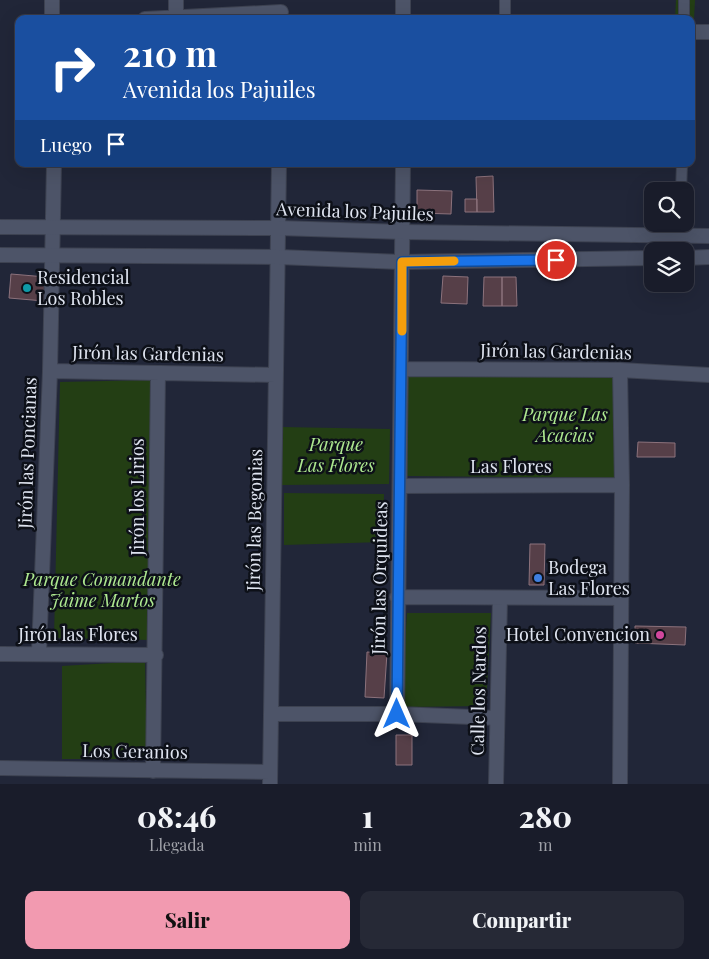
<!DOCTYPE html>
<html lang="es">
<head>
<meta charset="utf-8">
<style>
	:root { --surface:#191c2a; --page:#262936; --text:#f1f3f6; --muted:#9fa1a8; --line:#373a47; --accent:#f29ab0 }
	body { margin:0; font-family:"Playfair Display",serif; background:var(--page); color:var(--text); height:100vh; display:flex; flex-direction:column; font-size:19px; white-space:nowrap }
	* { box-sizing:border-box; margin:0 }
	p { font-size:16px; color:var(--muted) }
	.icon { flex:none; width:28px; height:28px; fill:none; stroke:currentColor; stroke-width:2; stroke-linecap:round; stroke-linejoin:round }
	.map { position:relative; height:784px; overflow:hidden }
	.sheet { display:flex; flex-direction:column; background:var(--surface); flex:1 }
	.sheet>* { flex:none }
	.banner { position:absolute; left:15px; top:15px; width:680px; height:152px; border-radius:10px; box-shadow:0 5px 20px #0002,0 0 0 1px var(--line); background:#1a4fa0; color:#fff; overflow:hidden }
	.controls { position:absolute; left:644px; top:182px; display:grid; gap:10px }
	.controls a { display:grid; place-items:center; width:50px; height:50px; border-radius:10px; background:var(--surface); box-shadow:0 5px 20px #0002,0 0 0 1px var(--line); font-size:25px }
	.pin { position:absolute; display:grid; place-items:center; width:42px; height:42px; color:#fff; margin:-21px; border:2px solid #fff; border-radius:50%; box-shadow:0 1px 5px #0007 }
	.me { position:absolute; width:55px; margin:-28px; rotate:0deg; stroke-linejoin:round; filter:drop-shadow(0 0 4px #0008) }
	.turn { display:flex; align-items:center; gap:18px; height:105px; padding:0 25px; font-size:22px }
	.turn .icon { width:65px; height:65px; stroke-width:2.5 }
	.turn b { display:block; font-size:35px; line-height:42px }
	.then { display:flex; align-items:center; height:48px; padding:0 25px; background:#0003; gap:10px; font-size:19px }
	.eta { display:flex; justify-content:space-evenly; align-items:center; height:85px; text-align:center }
	.eta b { font-size:30px; font-weight:800; line-height:35px }
	.primary-button { display:flex; gap:10px; margin-top:auto; padding:10px 25px }
	.primary-button a { flex:1; height:58px; border-radius:10px; background:var(--accent); color:#111; font-size:20px; font-weight:800; line-height:58px; text-align:center }
	.primary-button a+a { background:var(--page); color:var(--text) }
	.map>svg:first-child { display:block }
</style>
</head>
<body>
<div class="map">
<svg width="709" height="784" viewBox="0 0 709 784">
	<rect width="100%" height="100%" fill="#212638"/>
	<path fill="#233e14" d="M676,0H695L694,19H675Z
		M617,373V478L407,476L406,374Z
		M150,380V640L54,638L60,382Z
		M282,427L390,429L389,484L281,485Z
		M284,493L384,494L383,542L284,545Z
		M407,613H491L486,706L401,707Z
		M145,661L147,759H62V666Z"/>
	<path fill="#563f48" stroke="#8c727c" d="M493,176L494,212H477L476,177Z
		M417,190L452,191L451,214L417,213Z
		M465,199H477V212H465Z
		M11,274L46,277L44,301L9,298Z
		M443,276L468,277L467,304L441,303Z
		M484,277H502V306H483Z
		M502,277H516L517,306H502Z
		M638,442L675,443V457H637Z
		M530,544H545L544,585H529Z
		M635,626L686,627L685,645L635,643Z
		M367,652L387,653L384,698L365,697Z
		M396,735H412V765H396Z"/>
	<g fill="none" stroke-linecap="round" stroke-linejoin="round">
		<g stroke="#3d4251" stroke-width="12">
			<path id="pedestrian" d="M505,0V19
				M684,19V0
				M681,191L682,164
				M681,236V224"/>
		</g>
		<g stroke="#3d4251" stroke-width="16">
			<path id="minor" d="M176,0V17
				M52,19V0
				M145,19L281,12
				M403,19V0
				M691,32H709
				M402,369L620,370L709,375
				M50,371L276,375
				M400,486L622,485
				M397,597L621,598
				M39,652L50,371L54,164
				M0,654L156,655
				M272,714H397L497,718
				M397,714L403,164
				M0,768L270,772
				M153,771L158,373
				M270,784L279,164
				M496,784L500,598
				M620,784L622,485L620,370"/>
		</g>
		<g stroke="#3d4251" stroke-width="16">
			<path id="tertiary" d="M0,227L279,228L403,232L709,236
				M0,255L279,257L401,262L652,258
				M685,258L709,257"/>
		</g>
		<use href="#pedestrian" stroke="#4d5468" stroke-width="10"/>
		<use href="#minor" stroke="#4d5468" stroke-width="14"/>
		<use href="#tertiary" stroke="#4d5468" stroke-width="14"/>
	</g>
	<g fill="none" stroke-linecap="round" stroke-linejoin="round">
		<g stroke="#114b97" stroke-width="12">
			<path id="route" d="M397,714L402,262L556,260"/>
		</g>
		<use href="#route" stroke="#1a73e8" stroke-width="9"/>
		<path stroke="#f59e0b" stroke-width="9" d="M402,331V262L454,261"/>
	</g>
	<circle fill="#0f9aa8" stroke="#0d1018" stroke-width="2" cx="27" cy="288" r="5"/>
	<circle fill="#3f7fe0" stroke="#0d1018" stroke-width="2" cx="538" cy="578" r="5"/>
	<circle fill="#d1479c" stroke="#0d1018" stroke-width="2" cx="660" cy="635" r="5"/>
	<g text-anchor="middle" stroke-width="5" stroke-linejoin="round" paint-order="stroke">
		<g font-size="18" fill="#dfe4f0" stroke="#0d1018">
			<text transform="translate(355 212) rotate(2)" y="6">Avenida los Pajuiles</text>
			<text transform="translate(556 352) rotate(1)" y="6">Jirón las Gardenias</text>
			<text transform="translate(148 354) rotate(1)" y="6">Jirón las Gardenias</text>
			<text transform="translate(28 453) rotate(-88)" y="6">Jirón las Poncianas</text>
			<text x="511" y="473">Las Flores</text>
			<text transform="translate(138 497) rotate(-90)" y="6">Jirón los Lirios</text>
			<text transform="translate(255 520) rotate(-89)" y="6">Jirón las Begonias</text>
			<text transform="translate(380 578) rotate(-89)" y="6">Jirón las Orquideas</text>
			<text x="78" y="641">Jirón las Flores</text>
			<text transform="translate(479 691) rotate(-89)" y="6">Calle los Nardos</text>
			<text transform="translate(135 752) rotate(1)" y="6">Los Geranios</text>
		</g>
		<g font-size="18" fill="#dfe4f0" stroke="#0d1018" text-anchor="start">
			<text x="37" y="284">Residencial<tspan x="37" dy="21">Los Robles</tspan></text>
			<text x="548" y="574">Bodega<tspan x="548" dy="21">Las Flores</tspan></text>
			<text x="650" y="641" text-anchor="end">Hotel Convencion</text>
		</g>
		<g font-size="18" font-style="italic" fill="#aee990" stroke="#0d1018">
			<text x="565" y="421">Parque Las<tspan x="565" dy="21">Acacias</tspan></text>
			<text x="336" y="451">Parque<tspan x="336" dy="21">Las Flores</tspan></text>
			<text x="102" y="586">Parque Comandante<tspan x="102" dy="21">Jaime Martos</tspan></text>
		</g>
	</g>
</svg>
<div class="controls">
<a><svg class="icon" aria-label="search" viewBox="0 0 24 24"><circle cx="10" cy="10" r="6"/><path d="M15 15l6 6"/></svg></a>
<a><svg class="icon" aria-label="layers" viewBox="0 0 24 24"><path d="M12 4l9 5-9 5-9-5zM3 14l9 5 9-5"/></svg></a>
</div>
<div class="pin" style="left:556px;top:260px;background:#d93025"><svg class="icon" aria-label="arrive" viewBox="0 0 24 24"><path d="M6 21V4h12l-3 4 3 4H6"/></svg></div>
<svg class="me" style="left:397px;top:714px" viewBox="-20 -20 40 40"><path d="M0-17L14 15 0 8-14 15z" fill="#1a73e8" stroke="#fff" stroke-width="4"/></svg>
<div class="banner">
<div class="turn"><svg class="icon" aria-label="right" viewBox="0 0 24 24"><path d="M7 20v-9h11M14 6l5 5-5 5"/></svg><div><b>210 m</b>Avenida los Pajuiles</div></div>
<div class="then">Luego<svg class="icon" aria-label="arrive" viewBox="0 0 24 24"><path d="M6 21V4h12l-3 4 3 4H6"/></svg></div>
</div>
</div>
<section class="sheet">
<div class="eta">
<div><b>08:46</b><p>Llegada</p></div>
<div><b>1</b><p>min</p></div>
<div><b>280</b><p>m</p></div>
</div>
<div class="primary-button"><a>Salir</a><a>Compartir</a></div>
</section>
</body>
</html>
